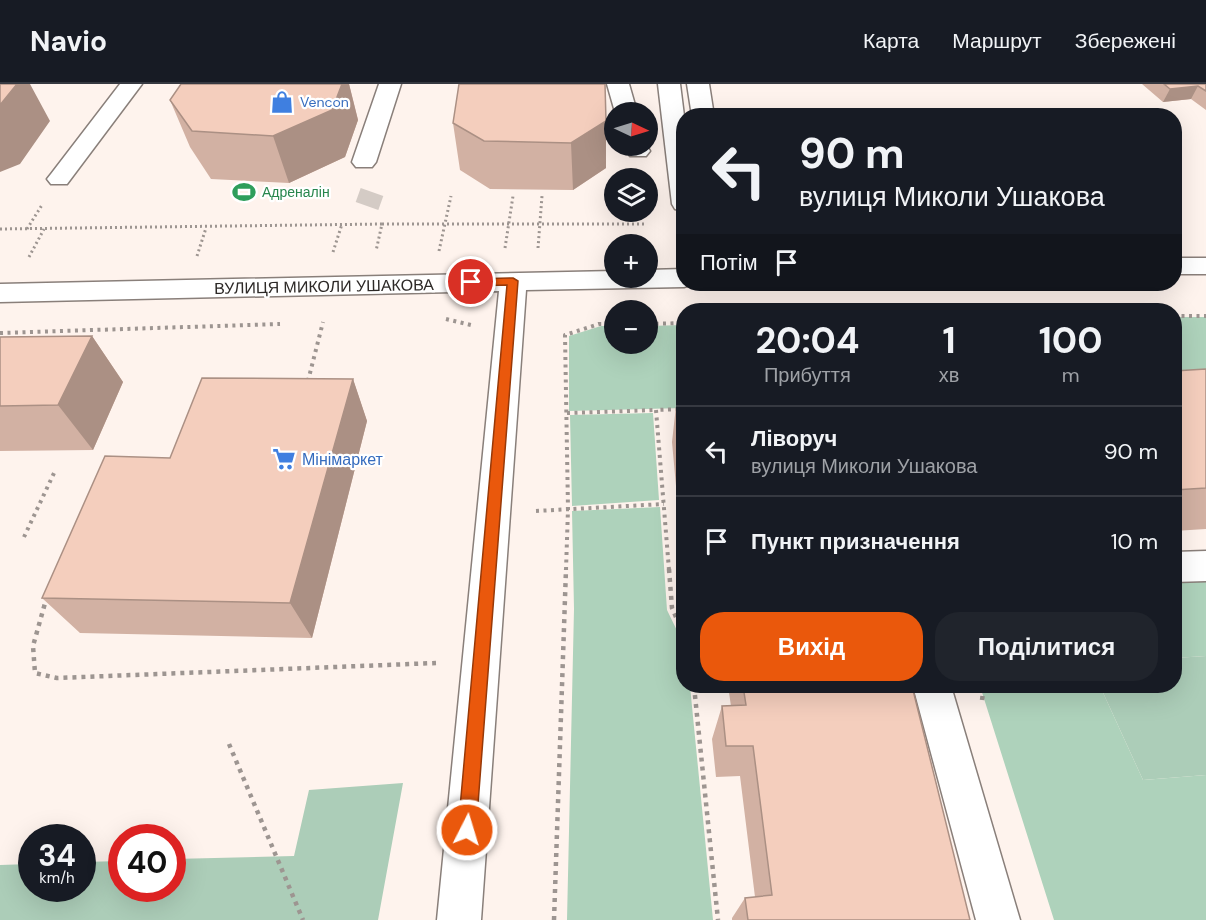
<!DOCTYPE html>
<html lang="uk">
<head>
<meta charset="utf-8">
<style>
	:root { --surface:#171b24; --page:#20242c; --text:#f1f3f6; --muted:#9ea1a6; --line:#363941; --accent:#ea580c }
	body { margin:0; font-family:"DM Sans",sans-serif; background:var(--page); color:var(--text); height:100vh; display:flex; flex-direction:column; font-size:22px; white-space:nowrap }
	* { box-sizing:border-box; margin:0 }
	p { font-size:20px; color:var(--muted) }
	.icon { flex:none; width:33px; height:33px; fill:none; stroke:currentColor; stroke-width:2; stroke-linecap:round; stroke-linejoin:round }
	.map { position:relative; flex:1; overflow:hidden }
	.details { position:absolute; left:676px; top:219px; width:506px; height:390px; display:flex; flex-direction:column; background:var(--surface); border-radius:24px; box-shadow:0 6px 24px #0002 }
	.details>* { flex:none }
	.guide { position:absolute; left:676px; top:24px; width:506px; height:183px; border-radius:24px; box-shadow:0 6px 24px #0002; background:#171b24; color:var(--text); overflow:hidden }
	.needle { width:39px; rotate:94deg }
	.controls { position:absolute; left:604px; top:18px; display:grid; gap:12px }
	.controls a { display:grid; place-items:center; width:54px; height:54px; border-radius:50%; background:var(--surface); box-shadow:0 6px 24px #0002; font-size:30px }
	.speed { position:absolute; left:18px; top:740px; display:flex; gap:12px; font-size:30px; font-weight:700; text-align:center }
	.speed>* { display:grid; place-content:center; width:78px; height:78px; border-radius:50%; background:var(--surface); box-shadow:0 6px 24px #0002; line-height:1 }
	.speed small { font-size:15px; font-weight:400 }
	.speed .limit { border:9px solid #d22; background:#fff; color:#111 }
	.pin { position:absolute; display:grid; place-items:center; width:51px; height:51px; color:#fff; margin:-26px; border:3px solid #fff; border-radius:50%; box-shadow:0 2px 6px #0007 }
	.me { position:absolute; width:66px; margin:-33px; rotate:5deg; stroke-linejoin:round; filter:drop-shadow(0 0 4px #0008) }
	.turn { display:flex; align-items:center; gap:21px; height:126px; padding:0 24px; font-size:27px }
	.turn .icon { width:78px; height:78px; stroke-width:2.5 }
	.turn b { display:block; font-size:42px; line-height:51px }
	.then { display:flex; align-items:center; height:57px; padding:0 24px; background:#0003; gap:12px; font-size:22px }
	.eta { display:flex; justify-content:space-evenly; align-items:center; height:102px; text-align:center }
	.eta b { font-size:36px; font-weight:700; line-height:42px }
	.button { display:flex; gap:12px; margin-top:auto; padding:12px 24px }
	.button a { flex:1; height:69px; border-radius:24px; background:var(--accent); color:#fff; font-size:24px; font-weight:700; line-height:69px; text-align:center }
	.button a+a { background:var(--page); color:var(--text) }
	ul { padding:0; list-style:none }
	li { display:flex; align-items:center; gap:18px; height:90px; padding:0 24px; border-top:2px solid var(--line) }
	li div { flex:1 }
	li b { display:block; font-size:22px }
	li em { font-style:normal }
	header { display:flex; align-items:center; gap:36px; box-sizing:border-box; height:84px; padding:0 30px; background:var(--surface); border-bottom:2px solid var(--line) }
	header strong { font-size:28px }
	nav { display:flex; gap:33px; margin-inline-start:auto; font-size:21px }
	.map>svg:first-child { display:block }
</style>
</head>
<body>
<header>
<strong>Navio</strong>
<nav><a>Карта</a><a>Маршрут</a><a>Збережені</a></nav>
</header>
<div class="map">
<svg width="1206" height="836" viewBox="0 0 1206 836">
	<rect width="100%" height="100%" fill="#fef3ed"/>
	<path fill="#accdb8" d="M1206,572V691L1143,696L1100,602H1174L1175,574Z
		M403,699L378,836H0V781L31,780L32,804H82L83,778L121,777L122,804H172L173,775L294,772L309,706Z"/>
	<path fill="#aed2bb" d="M1175,233H1206V303L1175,293Z
		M684,241V324L569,327V252L601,242H615V260H648V242Z
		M653,329L659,416L572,422L570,331Z
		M660,423L667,526L684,561V602H690L713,836H567L574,525L572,427Z
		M1206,492V572L1175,574L1174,493Z
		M980,602H1100L1143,696L1206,691V836H1054Z"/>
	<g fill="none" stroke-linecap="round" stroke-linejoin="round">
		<path stroke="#d4cbc5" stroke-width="24" stroke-dasharray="24 12" stroke-linecap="butt" d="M367,122L372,108"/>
		<g stroke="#897f7a" stroke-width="3">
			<path id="minor" d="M120,0H142L67,100H51L47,95L51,90Z
				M379,0H401L376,78L372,83H356L352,78Z
				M607,0H629L637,28H615Z
				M658,0H680L684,32V127L675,125L672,120Z
				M687,0H709L714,32H692Z
				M625,62H647L650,67L646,72H630Z
				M1174,174H1206V190H1174Z
				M684,185V200H693L684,203L526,206L481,836H437L499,207L0,218V200L615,187V194H648V186Z
				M1206,467V497L1174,498V468Z
				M913,602H951L1020,836H976Z"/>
		</g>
		<path stroke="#9d9591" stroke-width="3" stroke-dasharray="2 3" stroke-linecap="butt" d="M382,140H646
			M0,145L382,140L376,167
			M27,145L42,121
			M505,164L513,112
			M538,164L542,112
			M439,167L451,112
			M333,168L342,140
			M197,172L206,144
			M29,173L44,145"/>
		<path stroke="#9d9591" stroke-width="4" stroke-dasharray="3 4.5" stroke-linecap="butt" d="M1174,232H1206
			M446,235L471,241
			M648,240L684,239
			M0,249L280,240
			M308,297L323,238
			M567,329L656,326
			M536,427L664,420
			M24,453L55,387
			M566,486L568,425L565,251L599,240H615
			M669,486L656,326L684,325"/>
		<path stroke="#9d9591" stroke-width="4.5" stroke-dasharray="4 5" stroke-linecap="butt" d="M669,485L672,524L684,551
			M47,512L33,562L35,589L57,594L436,579
			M694,602L718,836
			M982,616L984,602
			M229,660L303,836
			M554,836L566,485"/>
		<use href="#minor" fill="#fff" fill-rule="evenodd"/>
	</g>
	<path fill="#d2b1a3" d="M181,0H349L358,36L345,73L289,99L211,95L190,63L170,16Z
		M1142,0H1206V26L1191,15L1163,18Z
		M606,37V84L573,106L490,105L460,86L453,39Z
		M92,252L123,298L93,366L0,367V253Z
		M1206,285V445L1174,447V287Z
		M353,295L367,337L312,554L80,549L42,514L170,374Z
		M684,312V490L672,358L677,313Z
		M728,602H912L970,836H732V834L745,814L755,813L740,692L716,693L712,655L722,622H731Z"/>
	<path fill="#ab9084" d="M17,0H30L50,37L20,80L0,88V21Z
		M342,0H349L358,36L345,73L289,99L273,52Z
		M1198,2L1191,15L1163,18L1170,5Z
		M606,37V84L573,106L571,59Z
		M92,252L123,298L93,366L58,321Z
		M353,295L367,337L312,554L290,519Z"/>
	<path fill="#f4cebd" stroke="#ab9084" stroke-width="1.5" d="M0,0H17L0,21Z
		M181,0H342L332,26L273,52L192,47L170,16Z
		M459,0H605L606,37L571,59L484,57L453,39Z
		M1164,0H1206V7L1198,2L1170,5Z
		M92,252L58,321L0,322V253Z
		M1206,285V404L1174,406V287Z
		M202,294L353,295L290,519L42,514L105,372L170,374Z
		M684,312V386L677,313Z
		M743,602H912L970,836H748L745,814L772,811L753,662H726L722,622L746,621Z"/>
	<path fill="#ea580c" stroke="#983908" stroke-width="1.5" d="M513,194L518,197L476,746L473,752L467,754L461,752L458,746L507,201L471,202L466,198L471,195Z"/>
	<defs>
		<g id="shop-bare" transform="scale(1.8)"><path d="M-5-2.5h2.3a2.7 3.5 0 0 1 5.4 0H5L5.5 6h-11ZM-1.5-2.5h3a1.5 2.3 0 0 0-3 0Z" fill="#3f7fe0" stroke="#fff" stroke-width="2.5" paint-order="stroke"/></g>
		<g id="stadium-bare" transform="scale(1.8)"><path d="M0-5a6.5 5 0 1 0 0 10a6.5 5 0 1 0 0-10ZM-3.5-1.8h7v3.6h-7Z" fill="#2e9e5b" stroke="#fff" stroke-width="2.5" paint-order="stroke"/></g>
		<g id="supermarket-bare" transform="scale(1.8)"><path d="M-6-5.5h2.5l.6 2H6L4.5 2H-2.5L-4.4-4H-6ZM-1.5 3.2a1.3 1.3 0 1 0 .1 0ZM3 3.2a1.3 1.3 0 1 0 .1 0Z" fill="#3f7fe0" stroke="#fff" stroke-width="2.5" paint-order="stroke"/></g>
	</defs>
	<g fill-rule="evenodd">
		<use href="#shop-bare" x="282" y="18"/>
		<use href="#stadium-bare" x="244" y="108"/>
		<use href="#supermarket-bare" x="284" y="375"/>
	</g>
	<g text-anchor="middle" stroke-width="4.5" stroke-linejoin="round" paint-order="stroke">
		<g font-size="14" fill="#366cbe" stroke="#fff" text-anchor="start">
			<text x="300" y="23">Vencon</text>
		</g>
		<g font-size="14" fill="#27864d" stroke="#fff" text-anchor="start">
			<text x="262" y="113">Адреналін</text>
		</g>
		<g font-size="16" fill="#2d2927" stroke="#fff">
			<text transform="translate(324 202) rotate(-1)" y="6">ВУЛИЦЯ МИКОЛИ УШАКОВА</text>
		</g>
		<g font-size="16" fill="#366cbe" stroke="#fff" text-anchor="start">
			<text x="302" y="381">Мінімаркет</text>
		</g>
	</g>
</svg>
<div class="controls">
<a><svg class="needle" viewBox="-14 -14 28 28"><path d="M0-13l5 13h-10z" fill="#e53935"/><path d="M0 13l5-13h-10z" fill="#9ea1a6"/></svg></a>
<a><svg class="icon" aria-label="layers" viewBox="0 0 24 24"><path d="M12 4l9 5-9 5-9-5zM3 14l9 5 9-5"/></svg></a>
<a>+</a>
<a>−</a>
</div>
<div class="speed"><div>34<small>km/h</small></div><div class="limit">40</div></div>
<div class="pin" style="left:471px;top:198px;background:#d93025"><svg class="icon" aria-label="arrive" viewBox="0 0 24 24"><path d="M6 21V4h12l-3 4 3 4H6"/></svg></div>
<svg class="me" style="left:467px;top:746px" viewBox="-20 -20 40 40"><circle r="17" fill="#ea580c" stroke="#fff" stroke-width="3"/><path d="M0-11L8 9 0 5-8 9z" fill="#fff"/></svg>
<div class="guide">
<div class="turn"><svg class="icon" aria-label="left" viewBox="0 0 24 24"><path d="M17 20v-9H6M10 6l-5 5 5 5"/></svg><div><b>90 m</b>вулиця Миколи Ушакова</div></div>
<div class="then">Потім<svg class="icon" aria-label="arrive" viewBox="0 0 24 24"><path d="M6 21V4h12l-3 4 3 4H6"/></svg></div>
</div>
<section class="details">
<div class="eta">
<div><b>20:04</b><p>Прибуття</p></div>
<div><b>1</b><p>хв</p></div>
<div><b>100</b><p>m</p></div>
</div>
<ul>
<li><svg class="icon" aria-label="left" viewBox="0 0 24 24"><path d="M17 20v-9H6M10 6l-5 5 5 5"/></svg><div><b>Ліворуч</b><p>вулиця Миколи Ушакова</p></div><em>90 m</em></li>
<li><svg class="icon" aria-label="arrive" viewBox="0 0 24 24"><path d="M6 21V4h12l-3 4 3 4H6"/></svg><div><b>Пункт призначення</b></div><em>10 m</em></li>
</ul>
<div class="button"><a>Вихід</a><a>Поділитися</a></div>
</section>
</div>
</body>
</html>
